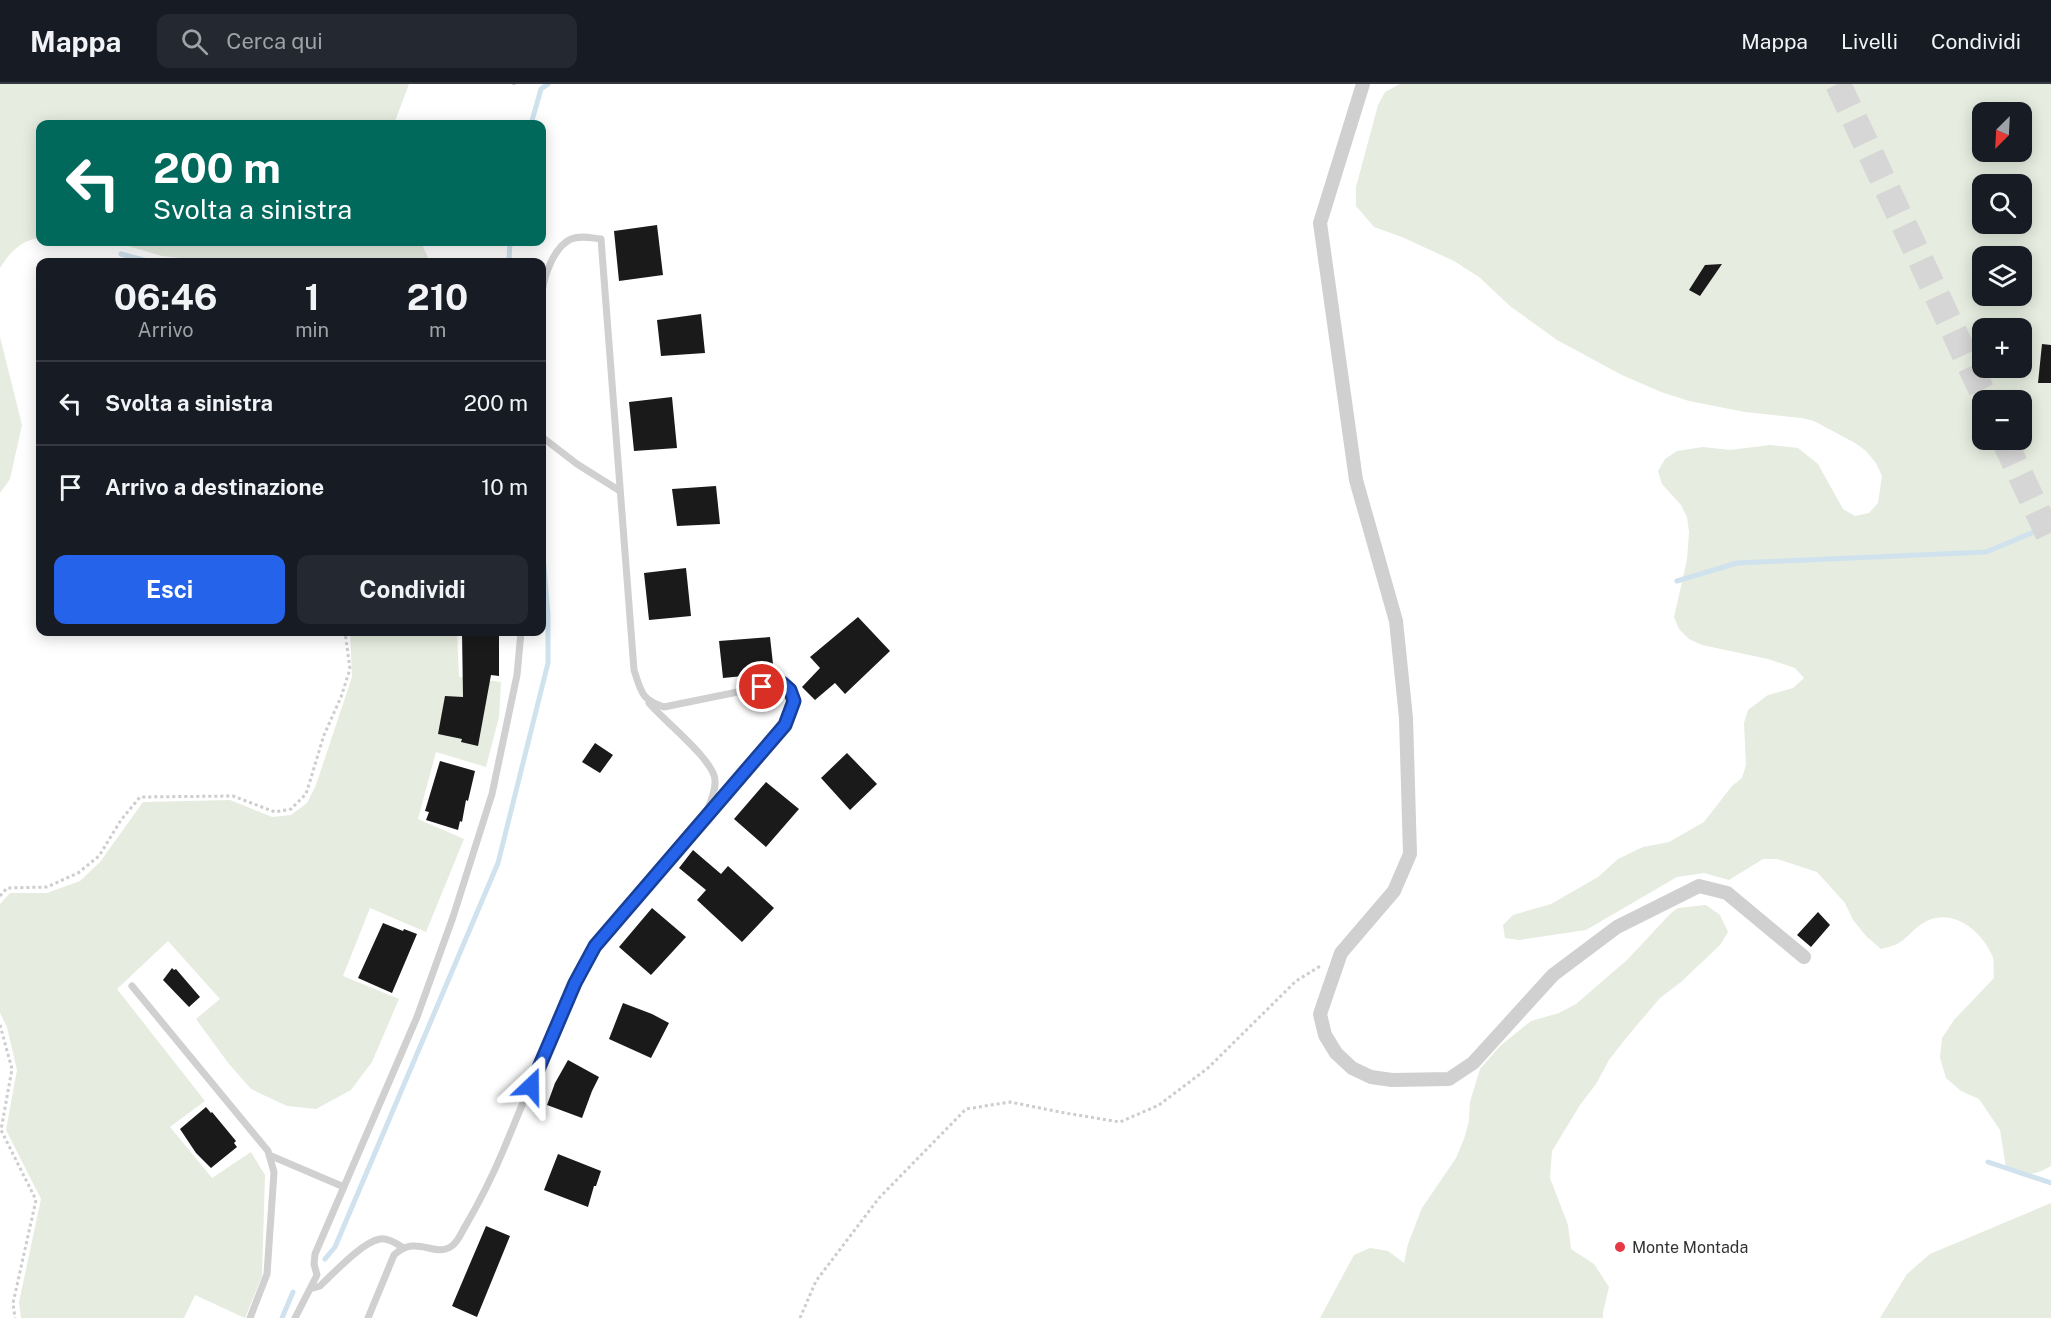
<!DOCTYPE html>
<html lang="it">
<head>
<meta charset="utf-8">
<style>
	:root { --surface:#171b24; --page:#242831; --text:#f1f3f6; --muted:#9ea1a6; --line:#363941; --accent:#2563eb }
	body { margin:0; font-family:"Public Sans",sans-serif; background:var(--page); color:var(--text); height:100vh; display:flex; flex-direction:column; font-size:22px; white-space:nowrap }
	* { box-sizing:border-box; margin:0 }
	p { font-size:20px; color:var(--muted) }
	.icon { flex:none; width:33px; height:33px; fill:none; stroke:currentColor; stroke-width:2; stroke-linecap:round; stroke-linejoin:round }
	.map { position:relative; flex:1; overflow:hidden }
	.side { position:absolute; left:36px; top:174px; width:510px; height:378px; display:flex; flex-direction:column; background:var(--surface); border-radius:12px; box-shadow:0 3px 15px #0003 }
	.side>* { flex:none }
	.top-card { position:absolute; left:36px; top:36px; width:510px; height:126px; border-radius:12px; box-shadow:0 3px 15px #0003; background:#00695c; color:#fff; overflow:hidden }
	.needle { width:39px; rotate:204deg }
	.tools { position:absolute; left:1972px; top:18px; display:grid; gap:12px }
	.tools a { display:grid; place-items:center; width:60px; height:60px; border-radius:12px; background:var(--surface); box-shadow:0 3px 15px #0003; font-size:30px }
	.pin { position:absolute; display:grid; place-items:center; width:51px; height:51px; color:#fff; margin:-26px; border:3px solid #fff; border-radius:50%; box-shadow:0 2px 6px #0007 }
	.me { position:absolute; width:66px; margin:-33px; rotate:23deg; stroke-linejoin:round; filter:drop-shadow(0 0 4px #0008) }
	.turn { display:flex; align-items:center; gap:21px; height:126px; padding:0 18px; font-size:27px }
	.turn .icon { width:78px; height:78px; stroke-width:2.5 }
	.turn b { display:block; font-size:42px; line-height:51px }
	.eta { display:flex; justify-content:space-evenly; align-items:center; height:102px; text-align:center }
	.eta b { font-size:36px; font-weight:700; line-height:42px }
	.primary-button { display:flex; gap:12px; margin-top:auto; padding:12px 18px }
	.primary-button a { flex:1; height:69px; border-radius:12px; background:var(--accent); color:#fff; font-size:24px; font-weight:700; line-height:69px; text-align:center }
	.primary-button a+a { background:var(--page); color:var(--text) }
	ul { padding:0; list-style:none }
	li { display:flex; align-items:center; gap:18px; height:84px; padding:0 18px; border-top:2px solid var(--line) }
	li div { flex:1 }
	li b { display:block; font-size:22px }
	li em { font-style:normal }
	header { display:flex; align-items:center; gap:36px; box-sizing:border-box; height:84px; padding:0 30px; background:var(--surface); border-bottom:2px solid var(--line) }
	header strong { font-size:28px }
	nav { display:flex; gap:33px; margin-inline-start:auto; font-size:21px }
	.search { width:420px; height:54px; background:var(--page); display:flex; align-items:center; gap:15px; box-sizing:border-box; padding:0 21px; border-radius:12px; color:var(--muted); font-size:22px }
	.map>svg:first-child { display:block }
</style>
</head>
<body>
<header>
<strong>Mappa</strong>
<div class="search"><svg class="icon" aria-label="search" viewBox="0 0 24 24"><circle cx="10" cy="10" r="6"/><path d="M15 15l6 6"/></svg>Cerca qui</div>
<nav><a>Mappa</a><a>Livelli</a><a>Condividi</a></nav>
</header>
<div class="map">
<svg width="2051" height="1234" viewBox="0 0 2051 1234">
	<rect width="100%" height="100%" fill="#fff"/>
	<path fill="#e6ecdf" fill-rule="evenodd" d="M0,0H409L394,40H40V154C21,156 10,168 0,184Z
		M1400,0H2051V1082C2032,1093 2026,1091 2006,1084L2000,1046L1979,1015L1961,1007L1946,994L1940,974L1942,954L1954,936L1994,894C1993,887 1995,877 1992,871C1982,848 1955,825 1929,836C1916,841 1910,852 1899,859C1894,862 1887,863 1881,865L1866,852L1853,836L1845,819L1817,788L1777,775H1763L1729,796L1704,789L1677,793L1586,846L1519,856L1505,854L1503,841L1513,831L1551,820L1598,793L1618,775L1643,763L1669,758L1704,738L1732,702L1742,694L1746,681L1744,639L1748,626L1768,611L1793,604L1804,594L1795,584L1768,575L1702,561L1689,555L1679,545L1674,533L1687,476L1689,448L1687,433L1681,421L1662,400L1658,387L1665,375L1677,367L1703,363L1730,366L1770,361L1798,364L1818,380L1843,425L1855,432L1869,429L1878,419L1882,392L1876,379L1866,367L1855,359L1814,337L1801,334L1745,328L1689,317L1661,308L1622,291L1557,256L1510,222L1479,193L1454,177L1402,153L1374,143L1356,122V103L1378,21L1385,8ZM1983,28H2022V68H1983ZM1983,100H2022V140H1983ZM1983,172H2022V212H1983ZM1983,244H2022V284H1983ZM1983,316H2022V356H1983Z
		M115,158H421L429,176L428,178H199L190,175L162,172Z
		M0,253L22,341L10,395L0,409Z
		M350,548H457L459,593L501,598L499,633L486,683L436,668L418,735L464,755L426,848L370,824L343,892L399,915L372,978L351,1006L316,1025L287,1022L251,1005L229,980L196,935L220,915L168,857L117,905L205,1017L170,1043L212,1094L251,1068L265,1091L262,1192L245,1234L195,1211L184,1234H21L19,1218L41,1115L6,1046L17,986L7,943L0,929V820L10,809H47L80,797L100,778L143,718L230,716L272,733L291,731L307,719L316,701L352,593Z
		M1706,821L1720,831L1728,848L1720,861L1681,898L1660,914L1626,954L1609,976L1596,1000L1580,1021L1552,1067L1550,1094L1568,1141L1571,1165L1594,1180L1609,1203L1603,1228V1234H1320L1354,1171L1370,1164L1388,1167L1404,1179L1408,1160L1422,1124L1456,1074L1464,1055L1469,1037L1470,1018L1480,985L1500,962L1531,937L1559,929L1576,920L1627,876L1671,829L1678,824Z
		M2051,1119V1234H1880L1907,1190L1930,1170Z"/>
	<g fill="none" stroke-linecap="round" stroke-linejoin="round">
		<path stroke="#cfe2ee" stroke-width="5" d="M531,40L541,5L548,0
			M121,170L151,178
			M509,178L510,158
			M1677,497L1737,479L1986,468L2051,441
			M1988,1078L2051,1099
			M325,1175L335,1163L498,779L548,579V530L542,460
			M282,1234L293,1208"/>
	</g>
	<path fill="#1a1a1a" d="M657,141L663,191L619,197L614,147Z
		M1722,180L1700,212L1689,206L1705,181Z
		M701,230L705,269L661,272L657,236Z
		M2042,260L2051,261V299H2038Z
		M672,313L677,364L634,367L629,318Z
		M716,402L720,440L677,442L672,405Z
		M686,484L691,532L649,536L644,489Z
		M858,533L890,567L845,610L835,599L815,616L802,603L820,584L810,573Z
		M462,548H499V592L491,591L478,662L461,658L462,655L438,650L445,612L463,613Z
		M770,553L774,589L723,594L719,557Z
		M595,659L613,671L600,689L582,678Z
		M847,669L877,700L850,726L821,694Z
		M440,677L475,687L468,717L466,716L462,738L460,737L458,746L426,736L429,728L425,727Z
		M766,698L799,725L766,763L734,735Z
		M693,766L721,790L728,782L774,824L742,858L697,816L706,806L679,784Z
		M652,824L686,853L651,891L619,863Z
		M1818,828L1830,841L1811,863L1797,851Z
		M383,839L403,847L404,845L417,850L392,909L358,894Z
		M172,884L174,886L176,885L200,913L189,923L163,896Z
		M623,919L652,930L669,939L651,974L609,955Z
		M568,976L599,993L592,1007L582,1034L547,1021L555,999Z
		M206,1023L211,1029L212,1028L236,1057L234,1059L237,1063L211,1084L196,1069L180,1045Z
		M558,1070L601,1087L596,1102H594L588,1123L544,1106Z
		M486,1142L510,1152L477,1233L452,1222Z"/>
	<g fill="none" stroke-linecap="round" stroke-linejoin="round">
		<path stroke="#d6d6d6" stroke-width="26" stroke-dasharray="26 13" stroke-linecap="butt" d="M1838,0L1986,316
			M2004,356L2051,456"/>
		<path stroke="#cdcdcd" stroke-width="3" stroke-dasharray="3 3" stroke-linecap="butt" d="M514,0V1
			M0,812L7,804L47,803L78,789L99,772L121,736L140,713L233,712L275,728L291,725L306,710L324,651L341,613L350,585L345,548
			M0,941L12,985L1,1046L36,1116L13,1219L15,1234
			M800,1234L816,1197L879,1114L966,1025L1010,1018L1065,1029L1120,1038L1159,1021L1208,984L1296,897L1322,881"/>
		<path stroke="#d0d0d0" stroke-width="7" d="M542,353L577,380L620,407
			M649,619C664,637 714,676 715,696C716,706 711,717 707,727
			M132,902L268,1067L274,1088L267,1190L250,1234
			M269,1071L344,1103
			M310,1205L320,1202C333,1190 362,1158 380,1155C387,1154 396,1159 402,1163
			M295,1234L317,1191L314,1180L315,1170L417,933L453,833L492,710L517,591L521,548
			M368,1234L394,1171C417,1149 436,1176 453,1161C459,1156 462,1147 466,1141C480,1117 492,1093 503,1067C532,998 559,927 595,862L785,641C793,624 799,613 782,599L664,623C641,616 641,607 634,586L601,155C591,154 581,151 571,155C554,163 544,191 542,209"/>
		<path stroke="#d0d0d0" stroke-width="14" d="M1363,0L1320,139L1356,396L1396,537L1406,634L1410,770L1394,807L1341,869L1320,930L1325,951L1336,969L1352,984L1371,993L1392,996L1449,995L1473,979L1553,891L1617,843L1699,802L1727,809L1804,873"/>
	</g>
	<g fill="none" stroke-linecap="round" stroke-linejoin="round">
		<g stroke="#184099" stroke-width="15">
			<path id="route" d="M531,1002L575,899L595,862L785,641L794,617L790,606L782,599L762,603"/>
		</g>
		<use href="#route" stroke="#2563eb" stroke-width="10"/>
	</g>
	<circle fill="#e63946" stroke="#fff" stroke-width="2" cx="1620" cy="1163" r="6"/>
	<g text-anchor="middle" stroke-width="6" stroke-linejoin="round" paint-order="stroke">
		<g font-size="16" fill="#333" stroke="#fff" text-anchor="start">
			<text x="1632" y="1169">Monte Montada</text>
		</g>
	</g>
</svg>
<div class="tools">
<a><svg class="needle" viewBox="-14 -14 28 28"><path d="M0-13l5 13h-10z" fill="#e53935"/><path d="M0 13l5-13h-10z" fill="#9ea1a6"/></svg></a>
<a><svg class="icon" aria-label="search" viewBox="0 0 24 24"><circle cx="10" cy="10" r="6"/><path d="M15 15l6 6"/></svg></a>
<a><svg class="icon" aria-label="layers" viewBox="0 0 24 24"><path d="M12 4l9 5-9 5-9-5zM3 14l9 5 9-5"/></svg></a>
<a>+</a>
<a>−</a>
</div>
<div class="pin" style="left:762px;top:603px;background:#d93025"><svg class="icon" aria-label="arrive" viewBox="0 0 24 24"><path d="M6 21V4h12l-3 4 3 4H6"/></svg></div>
<svg class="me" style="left:531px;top:1002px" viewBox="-20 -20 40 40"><path d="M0-17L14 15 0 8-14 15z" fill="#2563eb" stroke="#fff" stroke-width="4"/></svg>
<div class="top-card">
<div class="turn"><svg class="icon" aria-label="left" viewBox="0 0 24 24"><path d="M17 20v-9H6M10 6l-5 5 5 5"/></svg><div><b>200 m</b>Svolta a sinistra</div></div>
</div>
<section class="side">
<div class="eta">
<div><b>06:46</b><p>Arrivo</p></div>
<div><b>1</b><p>min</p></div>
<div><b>210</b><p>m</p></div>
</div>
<ul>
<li><svg class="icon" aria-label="left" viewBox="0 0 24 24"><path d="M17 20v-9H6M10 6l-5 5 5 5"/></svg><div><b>Svolta a sinistra</b></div><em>200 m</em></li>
<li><svg class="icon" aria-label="arrive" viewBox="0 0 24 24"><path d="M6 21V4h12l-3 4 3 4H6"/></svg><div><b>Arrivo a destinazione</b></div><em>10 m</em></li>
</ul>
<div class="primary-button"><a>Esci</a><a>Condividi</a></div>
</section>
</div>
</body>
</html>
